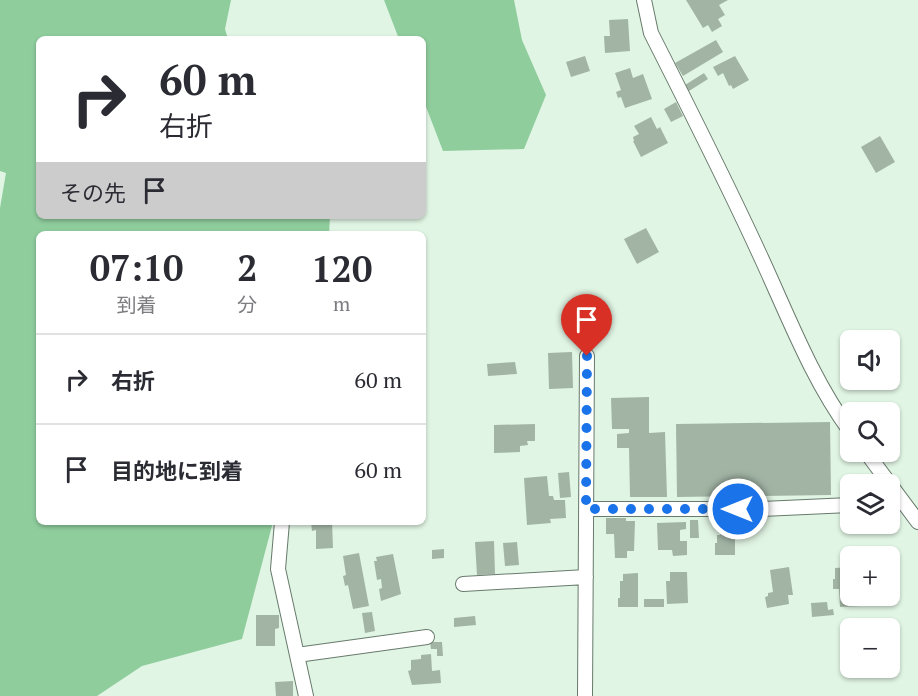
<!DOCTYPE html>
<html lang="ja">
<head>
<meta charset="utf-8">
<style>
	:root { --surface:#fff; --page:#f2f2f3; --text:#2b2b33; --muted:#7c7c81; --line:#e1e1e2 }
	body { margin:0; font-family:"PT Serif","Noto Sans JP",serif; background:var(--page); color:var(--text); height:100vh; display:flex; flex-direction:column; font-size:22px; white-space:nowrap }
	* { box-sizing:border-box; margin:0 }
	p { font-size:20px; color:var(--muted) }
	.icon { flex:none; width:33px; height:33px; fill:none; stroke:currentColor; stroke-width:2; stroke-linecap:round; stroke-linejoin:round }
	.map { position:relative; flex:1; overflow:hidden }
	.details { position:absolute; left:36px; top:231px; width:390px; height:294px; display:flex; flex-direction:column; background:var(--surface); border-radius:9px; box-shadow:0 2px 4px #0004 }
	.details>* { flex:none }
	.banner { position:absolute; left:36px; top:36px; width:390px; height:183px; border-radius:9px; box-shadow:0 2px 4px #0004; background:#fff; color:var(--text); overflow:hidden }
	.fabs { position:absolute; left:840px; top:330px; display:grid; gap:12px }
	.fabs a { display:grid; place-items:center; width:60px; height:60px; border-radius:9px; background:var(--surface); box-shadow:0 2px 4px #0004; font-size:30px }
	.pin { position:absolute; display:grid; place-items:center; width:51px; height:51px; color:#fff; margin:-62px -26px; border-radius:50% 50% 50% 0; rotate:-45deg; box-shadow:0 0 6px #0007 }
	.pin .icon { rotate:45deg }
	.me { position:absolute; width:66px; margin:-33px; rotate:270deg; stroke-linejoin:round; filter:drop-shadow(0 0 4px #0008) }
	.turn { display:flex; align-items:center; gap:21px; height:126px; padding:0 24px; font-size:27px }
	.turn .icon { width:78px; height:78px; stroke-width:2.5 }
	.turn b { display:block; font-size:42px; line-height:51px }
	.then { display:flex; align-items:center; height:57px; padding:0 24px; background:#0003; gap:12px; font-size:22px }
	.eta { display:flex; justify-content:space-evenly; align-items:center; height:102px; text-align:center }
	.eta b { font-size:36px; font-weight:600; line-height:42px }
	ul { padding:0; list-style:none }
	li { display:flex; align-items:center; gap:18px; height:90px; padding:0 24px; border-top:2px solid var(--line) }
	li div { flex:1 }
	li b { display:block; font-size:22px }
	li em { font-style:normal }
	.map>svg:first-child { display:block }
</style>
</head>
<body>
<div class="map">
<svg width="918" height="696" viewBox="0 0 918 696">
	<rect width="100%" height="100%" fill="#e1f5e4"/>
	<path fill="#8fcd9d" d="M0,0H231L225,29L228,39H39V216H330L329,234H39V522H273L242,639L142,666L97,696H0V208L6,173L0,171Z
		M384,0H514L522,40L546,95L524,149L443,151L423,99V39H399Z"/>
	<path fill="#a2b5a5" d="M686,0H728L719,5L725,15L718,19L722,26L712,32L708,25L703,28Z
		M628,19L630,51L605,53L604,36H610L609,20Z
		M716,40L723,52L683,76L675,63Z
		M585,56L590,71L571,77L566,62Z
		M735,56L749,80L733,89L731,85L729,86L723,73L718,76L713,67Z
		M630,68L633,78L643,74L652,99L625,108L621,97L618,98L616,92L621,90L615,73Z
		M704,73L708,79L689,91L685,85Z
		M676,102L683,116L671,122L664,109Z
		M651,117L657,129L660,127L668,143L641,157L633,141H634L633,137L639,134L634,126Z
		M880,136L895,162L876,173L861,147Z
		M646,228L659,252L637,264L624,239Z
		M572,352L573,388L549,389L548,353Z
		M515,362L517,374L488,376L487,364Z
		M649,397V433L665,432L667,497H630L629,448H617V434L629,433V429H612L611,398Z
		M830,422L831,495L677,497L676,424Z
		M535,424V441H527L528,445L520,446V452L494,453V425Z
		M569,472L571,497L560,498L558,473Z
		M547,476L549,496H553L554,500H565L566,518L550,519L551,523L527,525L524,478Z
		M606,518H626V521H635L634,551H627V558H615L614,534H606Z
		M690,520H698L699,538H690Z
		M311,522H332L333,548L316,549V530L312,531Z
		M686,522V529L680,530V541H687V555L673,556L672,550H658L657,523Z
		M720,525H735V555H715V543H717V535H720Z
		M494,541L495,574L477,575L475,542Z
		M517,542L519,565L505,566L503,543Z
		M444,549V558L432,559V550Z
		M359,553L369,606L353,609L348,585L345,586L343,576L346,575L343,556Z
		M393,554L401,594L381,601L379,589L382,588L381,579L377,580L374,561H377L376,557Z
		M789,567L793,595H788L789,604L767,608L765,597L768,596V593L773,592L770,570Z
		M850,567V596H860L861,606L840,607L839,589H833V579H835V568Z
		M670,572H687L688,603L667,604L666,581H670Z
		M638,573V607H618V598H620V581H623V574Z
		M644,599H664V607H644Z
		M827,602L828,610L833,609L834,615L812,617L811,603Z
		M372,612L375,631L365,633L362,613Z
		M256,615H279V628L275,629V646H256Z
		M475,616L476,625L454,627V618Z
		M430,642H442L443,656H437V649H431Z
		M431,654L432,671L440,670L441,683L412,685L408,671L411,670V660L421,659V655Z
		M293,681V696H276L275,682Z"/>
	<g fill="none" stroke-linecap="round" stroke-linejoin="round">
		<g stroke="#687a6c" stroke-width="16">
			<path id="minor" d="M644,0L651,33C688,106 725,179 759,253C787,313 811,378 850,431
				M866,452L918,522
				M586,509H760L850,505
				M282,522L278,569L306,696
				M463,584L586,577
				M297,655L427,637
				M585,696L587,356"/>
		</g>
		<use href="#minor" stroke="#fff" stroke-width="14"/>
	</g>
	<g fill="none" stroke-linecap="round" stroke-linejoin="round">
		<path stroke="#1a73e8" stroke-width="10" stroke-dasharray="0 18" d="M587,356L586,509H738"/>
	</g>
</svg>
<div class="fabs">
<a><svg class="icon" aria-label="sound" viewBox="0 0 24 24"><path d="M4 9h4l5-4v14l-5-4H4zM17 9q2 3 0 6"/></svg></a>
<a><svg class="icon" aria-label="search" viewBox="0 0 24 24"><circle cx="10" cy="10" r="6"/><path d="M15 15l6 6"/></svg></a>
<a><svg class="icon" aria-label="layers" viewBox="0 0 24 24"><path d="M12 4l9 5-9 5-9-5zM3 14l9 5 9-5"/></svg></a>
<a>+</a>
<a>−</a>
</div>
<div class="pin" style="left:587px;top:356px;background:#d93025"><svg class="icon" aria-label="arrive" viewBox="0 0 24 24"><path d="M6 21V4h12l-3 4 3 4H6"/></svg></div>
<svg class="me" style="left:738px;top:509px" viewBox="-20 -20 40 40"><circle r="17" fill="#1a73e8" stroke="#fff" stroke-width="3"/><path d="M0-11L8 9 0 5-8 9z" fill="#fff"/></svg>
<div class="banner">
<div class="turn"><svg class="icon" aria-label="right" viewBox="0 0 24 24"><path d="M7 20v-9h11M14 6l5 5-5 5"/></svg><div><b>60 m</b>右折</div></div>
<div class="then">その先<svg class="icon" aria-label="arrive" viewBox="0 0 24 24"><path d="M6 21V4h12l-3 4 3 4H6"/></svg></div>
</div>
<section class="details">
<div class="eta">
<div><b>07:10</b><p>到着</p></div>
<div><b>2</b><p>分</p></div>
<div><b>120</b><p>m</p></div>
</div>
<ul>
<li><svg class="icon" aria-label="right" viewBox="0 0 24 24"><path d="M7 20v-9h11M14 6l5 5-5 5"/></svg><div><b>右折</b></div><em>60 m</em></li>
<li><svg class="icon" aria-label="arrive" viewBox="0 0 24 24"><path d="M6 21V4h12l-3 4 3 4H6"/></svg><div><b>目的地に到着</b></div><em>60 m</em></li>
</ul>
</section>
</div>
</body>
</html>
